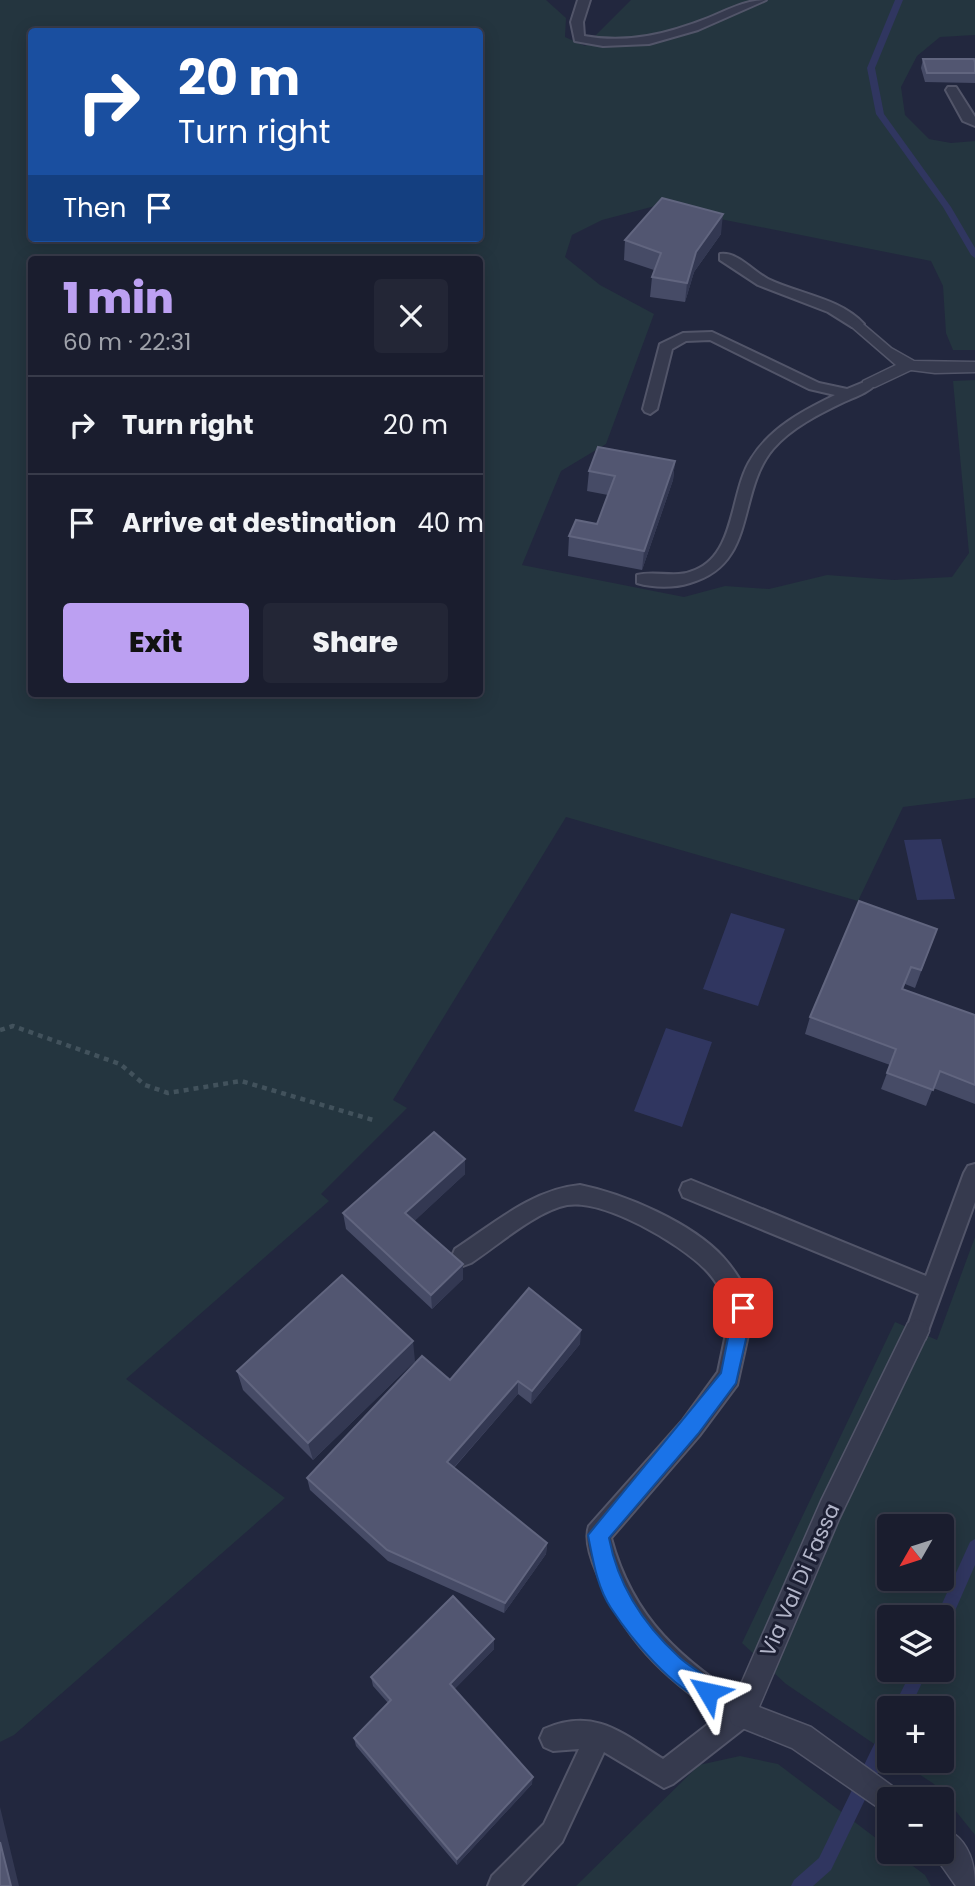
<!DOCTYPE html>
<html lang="en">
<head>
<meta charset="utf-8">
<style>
	:root { --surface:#1a1d2e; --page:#232636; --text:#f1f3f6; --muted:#9fa2aa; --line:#383b4a; --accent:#bca0f2 }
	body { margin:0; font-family:Poppins,sans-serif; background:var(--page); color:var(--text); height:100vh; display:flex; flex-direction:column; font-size:26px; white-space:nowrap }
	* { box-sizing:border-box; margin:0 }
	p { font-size:23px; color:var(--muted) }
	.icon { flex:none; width:38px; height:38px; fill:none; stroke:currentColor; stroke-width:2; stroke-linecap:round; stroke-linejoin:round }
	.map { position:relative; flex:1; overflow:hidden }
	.panel { position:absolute; left:28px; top:256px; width:455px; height:441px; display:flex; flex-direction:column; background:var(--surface); border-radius:7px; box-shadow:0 4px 18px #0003,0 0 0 2px var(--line) }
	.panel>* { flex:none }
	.hud { position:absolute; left:28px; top:28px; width:455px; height:214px; border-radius:7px; box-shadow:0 4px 18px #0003,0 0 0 2px var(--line); background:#1a4fa0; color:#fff; overflow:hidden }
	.needle { width:46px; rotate:231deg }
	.fabs { position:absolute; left:877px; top:1514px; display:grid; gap:14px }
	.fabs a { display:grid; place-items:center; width:77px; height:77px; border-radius:7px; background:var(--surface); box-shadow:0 4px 18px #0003,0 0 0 2px var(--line); font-size:35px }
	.pin { position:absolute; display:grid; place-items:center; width:60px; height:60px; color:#fff; margin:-30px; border-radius:14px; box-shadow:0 4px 10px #0006 }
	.me { position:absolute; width:77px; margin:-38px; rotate:306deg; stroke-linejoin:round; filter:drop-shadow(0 0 5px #0008) }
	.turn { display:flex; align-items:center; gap:24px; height:147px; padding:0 35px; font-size:32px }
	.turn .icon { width:91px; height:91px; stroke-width:2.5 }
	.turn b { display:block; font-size:49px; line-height:60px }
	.then { display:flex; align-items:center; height:66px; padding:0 35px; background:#0003; gap:14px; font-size:26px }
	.round { display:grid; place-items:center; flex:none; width:74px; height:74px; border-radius:7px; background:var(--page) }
	.head { display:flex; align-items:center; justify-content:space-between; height:119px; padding:0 35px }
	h1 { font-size:42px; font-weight:800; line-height:52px; color:var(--accent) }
	.cta { display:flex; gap:14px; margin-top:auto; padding:14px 35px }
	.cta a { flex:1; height:80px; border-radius:7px; background:var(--accent); color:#111; font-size:28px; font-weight:800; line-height:80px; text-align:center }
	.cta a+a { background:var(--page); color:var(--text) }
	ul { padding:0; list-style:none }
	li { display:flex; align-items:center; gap:21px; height:98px; padding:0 35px; border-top:2px solid var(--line) }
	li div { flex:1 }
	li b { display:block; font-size:26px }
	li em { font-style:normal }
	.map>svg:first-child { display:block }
</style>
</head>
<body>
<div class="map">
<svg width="975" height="1886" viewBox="0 0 975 1886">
	<rect width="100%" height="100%" fill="#22273e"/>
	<path fill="#24353f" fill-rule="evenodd" d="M0,0H546L566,18L565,37L585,46L631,0H975V35L940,37L917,56L901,87L905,115L929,139L951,143L975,141V350H953L946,333L943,286L931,261L655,206L602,220L572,235L565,257L600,285L654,314L606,444L561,471L522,565L684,597L725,586L769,589L827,575L894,580L952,577L969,553L953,381L975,380V798L903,807L858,901L566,817L393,1100L407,1108L321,1194L329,1201L126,1379L285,1498L14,1735L0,1742ZM32,32H480V238H32ZM32,259H480V693H32Z
		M975,1237V1835L934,1784L899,1761L942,1760V1708H889V1754L786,1684L742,1643L895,1322L937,1340ZM889,1526H942V1578H889ZM889,1617H942V1670H889Z
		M740,1756L778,1764L889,1848V1852H894L925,1875L931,1886H576L699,1765Z"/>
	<path fill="#303660" d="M941,839L955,899L917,900L904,840Z
		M731,913L785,929L758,1006L703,989Z
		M666,1028L712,1042L682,1127L634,1111Z"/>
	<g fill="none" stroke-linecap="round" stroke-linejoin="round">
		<path fill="#303660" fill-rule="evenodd" d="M895,0H903L875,68L884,114L951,207L975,248V258L971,255L943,207L876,114L867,68Z
			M975,1539V1565L948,1627L942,1629V1617H936L970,1542Z
			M912,1670H928L910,1708H893Z
			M889,1724V1750L831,1870L813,1886H791L794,1880L819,1858L883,1726Z"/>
		<g stroke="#525569" stroke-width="4">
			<path id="lane" d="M578,0H590L583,22L584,36C628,44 667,34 708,18C728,10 745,0 766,0L698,30L649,44L603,46L575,41L571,22Z
				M948,87H956L975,117V126L963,121L946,90Z
				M720,254C737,251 754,272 768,279C799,294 840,298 864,324L852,327L828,312L758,285L720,260Z
				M712,332L819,383L847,389L869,380L876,384C868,393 855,397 844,402C819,414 791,428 773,449C736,493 758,564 690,583C674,588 654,588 637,583V575C656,570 676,579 695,570C736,554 730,491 751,459C770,428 802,411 835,395L809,389L710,340L686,341L672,349L657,409L650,414L645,412L643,409L660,344L683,333Z
				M975,1164V1202L928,1331L925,1339L917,1342L909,1339L906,1331L919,1294L683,1197L680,1190L683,1183L691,1180L926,1276L964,1173L968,1166Z
				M580,1185C625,1194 692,1223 723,1257C736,1271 747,1291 754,1308L737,1385L699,1436L611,1538C633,1620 682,1660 751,1705L755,1714L751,1723L673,1784L664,1788L604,1752L562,1842L521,1886H488L492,1876L544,1824L579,1749L553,1751L544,1747L540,1738L544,1729C595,1707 622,1733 663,1759L720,1715C662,1676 624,1639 597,1573C591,1559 584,1540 589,1526L683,1420L718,1372L731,1310C724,1296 717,1281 705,1269C679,1243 605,1199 567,1205C536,1211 497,1246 471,1263L463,1266L455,1263L452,1256L455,1249C493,1224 533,1189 580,1185Z"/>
		</g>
		<g stroke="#525569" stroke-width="3">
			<path id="street" d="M857,319L891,348L914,361L975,362V372L935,373L911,370L875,387H863V381L896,365L852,327L849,324Z
				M917,1319L926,1323L929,1331L839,1519L759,1707L811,1727L899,1791L903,1799H889V1815L792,1748L732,1724L728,1714L821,1501L908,1323Z
				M942,1827C968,1838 975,1861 975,1886H956L932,1852H942Z"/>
		</g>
		<path stroke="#42525c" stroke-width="4.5" stroke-dasharray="5 5" stroke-linecap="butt" d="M0,1030L13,1026L120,1064L145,1085L168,1093L241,1081L373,1120"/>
		<use href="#lane" fill="#363a4e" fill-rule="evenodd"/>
		<use href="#street" fill="#363a4e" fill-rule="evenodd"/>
	</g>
	<path fill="#464b66" d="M923,59L975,73V83L925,82L921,68Z
		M721,234L694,272L685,302L650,297L652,277L654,270L624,260L625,240Z
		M675,461L673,480L642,570L568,556L569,536L597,524L608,495L587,491L589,471Z
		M937,929L915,988L905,984L903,989L975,1015V1104L933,1088L926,1106L881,1089L890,1065L805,1034L810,1017Z
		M465,1159V1174L414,1221L463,1279L432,1309L346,1229L343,1213Z
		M580,1344L531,1404L518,1394L454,1468L547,1543L546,1554L504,1613L388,1561L310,1490L307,1478L450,1380Z
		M415,1361L313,1460L243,1390L237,1371Z
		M494,1639V1649L454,1689L532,1784L457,1865L356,1746L354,1738L388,1703L373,1686L371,1677Z"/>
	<path fill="#333852" d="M723,214L721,234L694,272L685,302L687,283L696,252Z
		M675,461L673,480L642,570L644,551Z
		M465,1159V1174L406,1229L405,1213Z
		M463,1264V1279L432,1309L431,1295Z
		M581,1330L580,1344L531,1404L532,1391Z
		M413,1341L415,1361L313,1460L308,1443Z
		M518,1381V1394L448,1474L447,1462Z
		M547,1543L546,1554L504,1613L505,1603Z
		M494,1639V1649L451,1693L450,1684Z
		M533,1777L532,1784L457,1865V1859Z
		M0,1807L19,1886H11L0,1842Z"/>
	<path fill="#525671" stroke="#61657f" stroke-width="2" d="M923,59H974L975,63V73H927Z
		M662,198L723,214L696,252L687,283L652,277L661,253L625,240Z
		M598,447L675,461L644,551L569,536L576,520L597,524L615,476L589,471Z
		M859,901L937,929L921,970L911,967L902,989L975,1015V1085L940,1071L933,1090L887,1073L896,1049L810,1017Z
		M434,1132L465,1159L405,1213L463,1264L431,1295L343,1213Z
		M342,1275L413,1341L308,1443L237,1371Z
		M529,1288L581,1330L532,1391L518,1381L447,1462L547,1543L505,1603L387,1550L307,1478L422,1356L450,1380Z
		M453,1596L494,1639L450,1684L533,1777L457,1859L354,1738L391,1700L371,1677Z
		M0,1842L11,1886H0Z"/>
	<path fill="#1a73e8" stroke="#114b97" stroke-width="2" d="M743,1300L750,1302L753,1308L736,1383L698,1434L609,1538C618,1586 643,1624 679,1657C691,1669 712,1676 718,1692L715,1700L708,1703C672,1688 632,1640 611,1608C597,1587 593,1560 588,1535L721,1373L734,1308L737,1302Z"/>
	<g text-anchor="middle" stroke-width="6" stroke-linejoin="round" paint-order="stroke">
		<g font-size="21" fill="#b2b5c9" stroke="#1c1f33">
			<text transform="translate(800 1580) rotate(-66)" y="7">Via Val Di Fassa</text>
		</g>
	</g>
</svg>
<div class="fabs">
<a><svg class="needle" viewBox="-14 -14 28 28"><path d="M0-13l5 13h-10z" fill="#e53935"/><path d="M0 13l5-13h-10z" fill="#9fa2aa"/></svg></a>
<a><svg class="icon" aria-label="layers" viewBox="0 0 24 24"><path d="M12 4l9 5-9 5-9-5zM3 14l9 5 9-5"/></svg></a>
<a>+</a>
<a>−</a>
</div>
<div class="pin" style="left:743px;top:1308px;background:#d93025"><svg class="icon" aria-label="arrive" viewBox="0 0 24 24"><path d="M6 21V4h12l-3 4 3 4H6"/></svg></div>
<svg class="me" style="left:708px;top:1692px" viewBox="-20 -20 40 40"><path d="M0-17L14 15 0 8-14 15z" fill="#1a73e8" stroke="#fff" stroke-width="4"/></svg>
<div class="hud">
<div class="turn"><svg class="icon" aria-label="right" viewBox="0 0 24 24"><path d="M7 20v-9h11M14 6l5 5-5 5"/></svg><div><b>20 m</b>Turn right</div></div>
<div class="then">Then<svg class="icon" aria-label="arrive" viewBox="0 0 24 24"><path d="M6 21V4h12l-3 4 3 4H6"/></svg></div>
</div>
<section class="panel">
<div class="head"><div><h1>1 min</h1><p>60 m · 22:31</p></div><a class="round"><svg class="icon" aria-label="close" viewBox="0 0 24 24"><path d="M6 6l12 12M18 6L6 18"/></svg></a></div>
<ul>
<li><svg class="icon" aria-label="right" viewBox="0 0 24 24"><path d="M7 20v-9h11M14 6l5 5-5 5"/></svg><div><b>Turn right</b></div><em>20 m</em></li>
<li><svg class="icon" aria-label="arrive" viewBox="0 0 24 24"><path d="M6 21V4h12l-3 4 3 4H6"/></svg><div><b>Arrive at destination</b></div><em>40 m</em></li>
</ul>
<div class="cta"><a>Exit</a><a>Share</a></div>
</section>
</div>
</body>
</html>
